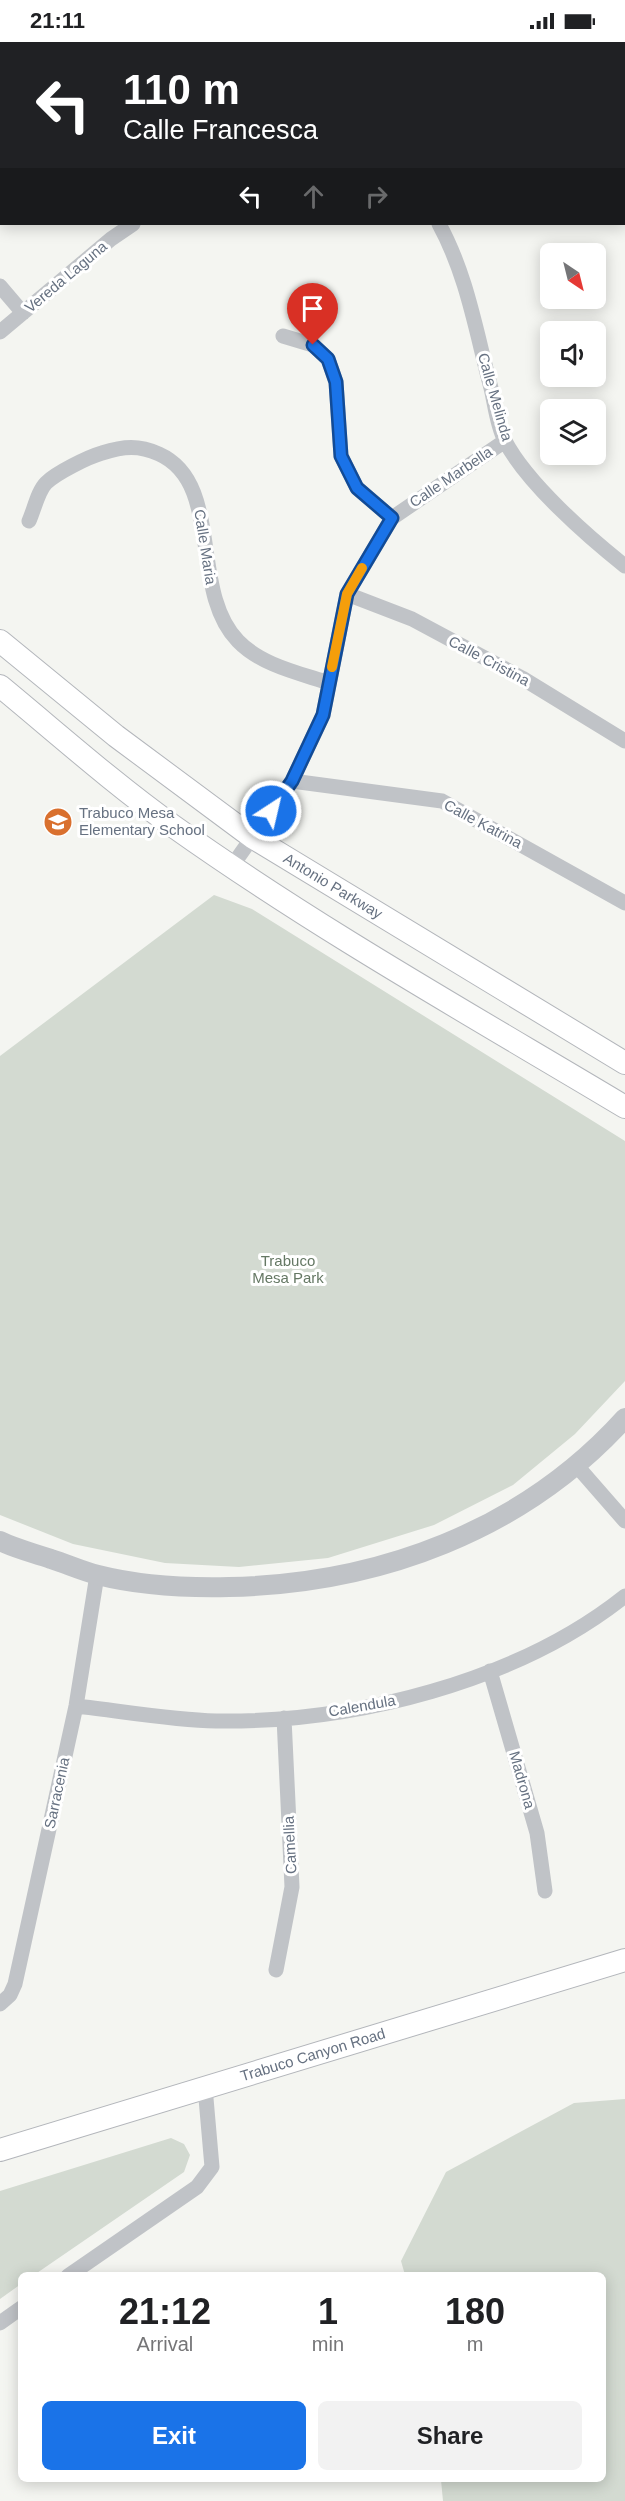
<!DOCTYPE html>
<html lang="en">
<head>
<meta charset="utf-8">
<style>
	:root { --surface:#fff; --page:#f2f2f2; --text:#202124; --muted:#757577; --accent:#1a73e8 }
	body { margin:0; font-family:Arial,sans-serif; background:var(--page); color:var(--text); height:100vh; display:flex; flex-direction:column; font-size:22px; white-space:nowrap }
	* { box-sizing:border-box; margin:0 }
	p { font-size:20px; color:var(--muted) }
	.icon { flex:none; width:33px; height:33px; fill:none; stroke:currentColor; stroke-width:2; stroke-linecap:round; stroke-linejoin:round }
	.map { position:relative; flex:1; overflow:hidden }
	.details { position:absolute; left:18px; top:2230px; width:588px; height:210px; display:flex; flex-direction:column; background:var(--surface); border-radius:9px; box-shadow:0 3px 15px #0003 }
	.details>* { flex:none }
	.banner { position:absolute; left:0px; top:0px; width:626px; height:183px; box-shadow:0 3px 15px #0003; background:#202124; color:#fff; overflow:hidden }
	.needle { width:39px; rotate:145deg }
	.buttons { position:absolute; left:540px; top:201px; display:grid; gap:12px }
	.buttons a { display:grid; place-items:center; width:66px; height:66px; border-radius:9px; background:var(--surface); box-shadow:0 3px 15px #0003; font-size:30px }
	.pin { position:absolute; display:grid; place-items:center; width:51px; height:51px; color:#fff; margin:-62px -26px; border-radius:50% 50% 50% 0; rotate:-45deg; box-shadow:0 0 6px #0007 }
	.pin .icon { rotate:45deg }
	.me { position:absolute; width:66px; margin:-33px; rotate:35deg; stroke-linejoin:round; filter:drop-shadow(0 0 4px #0008) }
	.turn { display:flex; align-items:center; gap:21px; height:126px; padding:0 24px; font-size:27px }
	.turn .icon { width:78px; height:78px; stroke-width:2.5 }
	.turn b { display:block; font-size:42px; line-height:51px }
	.lanes { display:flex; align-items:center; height:57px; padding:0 24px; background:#0003; justify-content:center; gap:30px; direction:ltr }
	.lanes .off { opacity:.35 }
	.eta { display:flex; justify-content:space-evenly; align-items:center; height:102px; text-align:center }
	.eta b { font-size:36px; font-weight:700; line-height:42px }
	.action { display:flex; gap:12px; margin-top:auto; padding:12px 24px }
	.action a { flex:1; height:69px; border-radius:9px; background:var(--accent); color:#fff; font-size:24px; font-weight:700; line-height:69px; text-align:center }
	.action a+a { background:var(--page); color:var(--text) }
	.status { display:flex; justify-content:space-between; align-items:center; height:42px; padding:0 30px; background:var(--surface); direction:ltr }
	.status svg { height:16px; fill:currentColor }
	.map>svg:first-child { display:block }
</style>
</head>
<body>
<div class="status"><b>21:11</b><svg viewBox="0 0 49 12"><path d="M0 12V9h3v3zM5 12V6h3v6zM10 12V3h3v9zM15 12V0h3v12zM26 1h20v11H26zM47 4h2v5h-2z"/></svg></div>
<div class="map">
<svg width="625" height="2459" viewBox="0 0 625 2459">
	<rect width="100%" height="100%" fill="#f4f5f1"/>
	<path fill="#d3dad1" d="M214,853L252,867L625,1099V1339L575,1392L513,1443L434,1483L328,1516L239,1525L165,1521L73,1502L0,1473V1014Z
		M625,2057V2459H443L441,2438H603V2234L405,2233L401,2219L446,2130L574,2061Z
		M171,2096L184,2102L190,2113L184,2130L34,2233L21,2234V2242L0,2257V2149Z"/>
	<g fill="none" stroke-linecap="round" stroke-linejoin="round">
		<g stroke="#b3b6bb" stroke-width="24">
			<g id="secondary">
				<path id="s1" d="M0,599L116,694L252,795L625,1021"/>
				<path d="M0,644C57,691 113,741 173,784C318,887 473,974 625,1065"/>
				<path id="s2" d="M0,2108L625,1918"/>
			</g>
		</g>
		<path stroke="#c0c3c7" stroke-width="15" d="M30,0L32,2
			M187,0V2
			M319,0V2
			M439,182C467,233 476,290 491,346C495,363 497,384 505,399C527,441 587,494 625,524
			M0,244L23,271
			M0,290L111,197L133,182
			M283,294L313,303L328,317L336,340L341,414L357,446L392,476
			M29,479C34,468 38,449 46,441C56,431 88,415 102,411C124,404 139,403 159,412C224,441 189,549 238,599C261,623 299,631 329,641
			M347,552L412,577L522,636L625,699
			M292,739L442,759L625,861
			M232,824L292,739L323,673L347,552L392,476L505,399
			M577,1424L625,1479
			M490,1629L537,1791L545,1849
			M76,1664C122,1669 170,1678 216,1679C353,1681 517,1640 625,1554
			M276,1928L292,1845L284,1676
			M0,1962L10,1953L15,1942L76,1664L97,1533
			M68,2234L197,2145L212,2125L205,2045
			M0,2281L21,2266"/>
		<path stroke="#c0c3c7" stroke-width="20" d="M0,1499C16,1507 34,1511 51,1517C67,1522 82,1529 98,1533C141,1544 185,1546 229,1545C378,1542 523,1489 625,1376"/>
		<use href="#secondary" stroke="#fff" stroke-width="22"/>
	</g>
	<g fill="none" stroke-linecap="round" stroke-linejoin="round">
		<g stroke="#114b97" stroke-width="15">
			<path id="route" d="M271,769L292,739L323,673L347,552L392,476L357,446L341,414L336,340L328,317L313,303"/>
		</g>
		<use href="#route" stroke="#1a73e8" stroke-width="10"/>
		<path stroke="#f59e0b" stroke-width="10" d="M332,625L347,552L362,526"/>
	</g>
	<defs>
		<g id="school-disc" transform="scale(1.5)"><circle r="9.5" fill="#d9702e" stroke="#fff"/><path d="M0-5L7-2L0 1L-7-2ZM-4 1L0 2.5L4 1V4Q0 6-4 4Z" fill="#fff"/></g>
	</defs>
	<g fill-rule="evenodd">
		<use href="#school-disc" x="58" y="780"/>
	</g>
	<g text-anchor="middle" stroke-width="6" stroke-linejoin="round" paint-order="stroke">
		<g font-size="15" fill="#667181" stroke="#fff">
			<text transform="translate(66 235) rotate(-40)" y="5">Vereda Laguna</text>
			<text transform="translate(495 355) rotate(74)" y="5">Calle Melinda</text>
			<text transform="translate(451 435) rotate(-34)" y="5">Calle Marbella</text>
			<text transform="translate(205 505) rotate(81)" y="5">Calle Maria</text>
			<text transform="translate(489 619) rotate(28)" y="5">Calle Cristina</text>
			<text transform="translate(483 782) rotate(28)" y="5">Calle Katrina</text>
			<text dy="5" stroke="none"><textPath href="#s1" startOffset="414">Antonio Parkway</textPath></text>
			<text transform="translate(362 1664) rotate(-10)" y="5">Calendula</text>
			<text transform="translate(522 1738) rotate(74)" y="5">Madrona</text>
			<text transform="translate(57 1751) rotate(-78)" y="5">Sarracenia</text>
			<text transform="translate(290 1803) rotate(-93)" y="5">Camellia</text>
			<text dy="5" stroke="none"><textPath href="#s2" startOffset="327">Trabuco Canyon Road</textPath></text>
		</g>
		<g font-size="15" fill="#667181" stroke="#fff" text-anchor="start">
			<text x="79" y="776">Trabuco Mesa<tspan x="79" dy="17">Elementary School</tspan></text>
		</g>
		<g font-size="15" fill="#657864" stroke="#fff">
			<text x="288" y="1224">Trabuco<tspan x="288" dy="17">Mesa Park</tspan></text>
		</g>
	</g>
</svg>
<div class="buttons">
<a><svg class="needle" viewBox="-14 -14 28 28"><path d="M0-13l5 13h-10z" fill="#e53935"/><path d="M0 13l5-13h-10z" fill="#757577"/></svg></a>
<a><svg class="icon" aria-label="sound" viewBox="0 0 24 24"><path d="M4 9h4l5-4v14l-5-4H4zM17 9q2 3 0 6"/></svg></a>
<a><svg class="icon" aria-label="layers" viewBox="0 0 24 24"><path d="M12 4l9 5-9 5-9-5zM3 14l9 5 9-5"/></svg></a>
</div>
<div class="pin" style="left:313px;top:303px;background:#d93025"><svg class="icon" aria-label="arrive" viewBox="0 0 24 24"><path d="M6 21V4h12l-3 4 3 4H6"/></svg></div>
<svg class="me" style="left:271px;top:769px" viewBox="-20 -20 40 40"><circle r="17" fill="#1a73e8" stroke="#fff" stroke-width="3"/><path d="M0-11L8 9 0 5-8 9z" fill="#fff"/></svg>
<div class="banner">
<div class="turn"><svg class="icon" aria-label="left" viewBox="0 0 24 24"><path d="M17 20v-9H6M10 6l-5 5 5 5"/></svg><div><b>110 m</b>Calle Francesca</div></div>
<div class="lanes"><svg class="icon" aria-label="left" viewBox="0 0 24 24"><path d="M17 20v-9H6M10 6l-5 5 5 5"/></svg><svg class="icon off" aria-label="ahead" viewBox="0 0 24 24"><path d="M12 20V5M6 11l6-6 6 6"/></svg><svg class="icon off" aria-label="right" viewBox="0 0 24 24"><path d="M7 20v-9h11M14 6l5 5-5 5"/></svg></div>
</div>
<section class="details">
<div class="eta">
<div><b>21:12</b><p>Arrival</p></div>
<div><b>1</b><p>min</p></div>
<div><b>180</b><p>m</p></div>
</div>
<div class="action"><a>Exit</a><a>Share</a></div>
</section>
</div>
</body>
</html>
